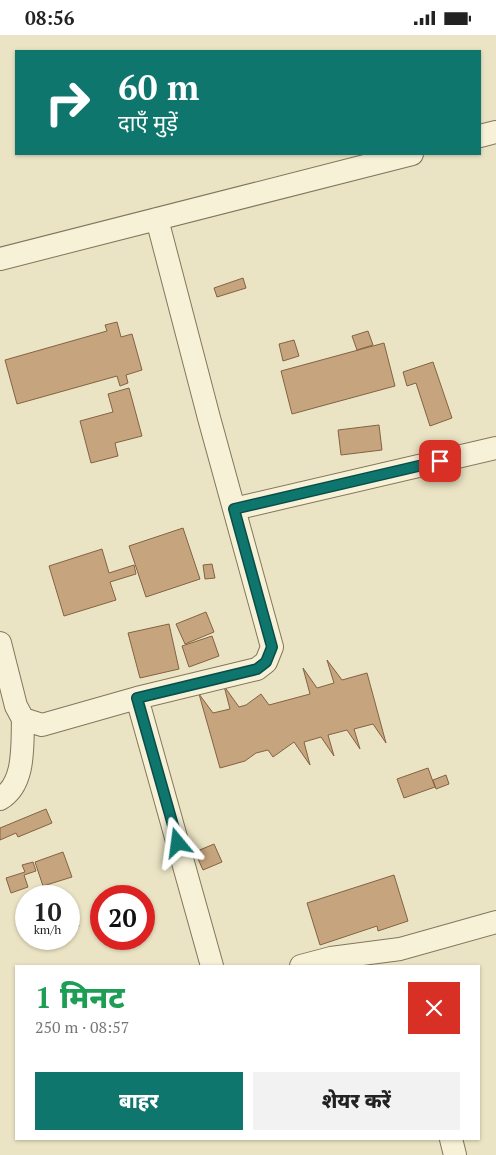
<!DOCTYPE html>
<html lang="hi">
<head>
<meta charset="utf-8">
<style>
	:root { --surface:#fff; --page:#f2f2f2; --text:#222; --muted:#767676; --accent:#0f766e }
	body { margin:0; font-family:"PT Serif","Noto Sans Devanagari",serif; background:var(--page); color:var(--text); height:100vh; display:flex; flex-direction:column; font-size:19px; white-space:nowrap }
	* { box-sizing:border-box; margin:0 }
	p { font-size:16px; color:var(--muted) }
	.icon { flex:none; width:28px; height:28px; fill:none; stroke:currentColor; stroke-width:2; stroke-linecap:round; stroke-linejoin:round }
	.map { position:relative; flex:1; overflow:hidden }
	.panel { position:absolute; left:15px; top:930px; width:465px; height:175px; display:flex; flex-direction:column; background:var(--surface); border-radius:0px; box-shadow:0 1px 4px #0004 }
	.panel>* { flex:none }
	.guide { position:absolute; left:15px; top:15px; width:466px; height:105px; border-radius:0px; box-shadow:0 1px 4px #0004; background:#0f766e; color:#fff; overflow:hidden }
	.speed { position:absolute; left:15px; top:850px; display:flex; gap:10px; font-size:25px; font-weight:700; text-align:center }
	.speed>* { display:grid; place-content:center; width:65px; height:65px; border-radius:50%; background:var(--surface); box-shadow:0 1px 4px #0004; line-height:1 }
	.speed small { font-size:12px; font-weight:400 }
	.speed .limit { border:8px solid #d22; background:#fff; color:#111 }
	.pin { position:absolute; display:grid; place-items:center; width:42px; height:42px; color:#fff; margin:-21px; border-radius:10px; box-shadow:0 2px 8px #0006 }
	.me { position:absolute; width:55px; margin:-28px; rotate:344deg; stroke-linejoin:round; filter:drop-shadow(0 0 4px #0008) }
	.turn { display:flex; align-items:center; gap:18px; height:105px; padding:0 20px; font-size:22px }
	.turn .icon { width:65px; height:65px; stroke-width:2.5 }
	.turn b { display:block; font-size:35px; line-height:42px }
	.round { display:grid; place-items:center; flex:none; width:52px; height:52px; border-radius:0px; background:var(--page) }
	.overview { display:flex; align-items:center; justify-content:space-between; height:85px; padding:0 20px }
	h1 { font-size:30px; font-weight:800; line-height:38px; color:#1e9e55 }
	.cta { display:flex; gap:10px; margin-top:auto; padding:10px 20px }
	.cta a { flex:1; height:58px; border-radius:0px; background:var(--accent); color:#fff; font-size:20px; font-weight:800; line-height:58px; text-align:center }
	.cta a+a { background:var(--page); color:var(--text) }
	.status { display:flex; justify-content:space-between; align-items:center; height:35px; padding:0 25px; background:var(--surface); direction:ltr }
	.status svg { height:14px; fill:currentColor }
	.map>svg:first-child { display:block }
</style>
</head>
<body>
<div class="status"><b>08:56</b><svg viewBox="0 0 49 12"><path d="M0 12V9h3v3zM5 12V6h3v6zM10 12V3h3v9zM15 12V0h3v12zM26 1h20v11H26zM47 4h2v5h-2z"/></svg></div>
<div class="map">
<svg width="496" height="1120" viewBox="0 0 496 1120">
	<rect width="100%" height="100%" fill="#ebe4c4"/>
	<path fill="#c6a47d" stroke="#826343" d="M243,243L246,253L217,262L214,253Z
		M117,287L121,302L132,299L142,335L126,340L128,348L120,351L117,341L17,369L5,325L107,296L105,290Z
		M368,296L373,310L357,315L352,301Z
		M294,305L299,321L283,326L279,309Z
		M384,308L395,351L292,379L281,336Z
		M433,327L452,383L430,391L416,348L407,351L403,337Z
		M129,353L142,401L115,408L118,421L91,428L80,386L113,377L108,359Z
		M379,390L382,415L341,420L338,395Z
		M183,493L200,544L146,562L129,511Z
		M102,514L109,538L134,530L136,539L110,547L116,565L64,581L49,531Z
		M212,529L215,543L205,544L203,530Z
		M206,577L214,597L185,609L176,589Z
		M169,589L179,634L140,643L128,598Z
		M212,601L219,621L189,632L182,611Z
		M327,625L342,645L367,638L386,708L373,689L354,694L360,714L347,695L328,700L334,721L321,702L304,707L310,730L294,707L273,722L268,715L256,718L245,726L220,733L199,659L213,678L230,674L224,651L239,672L246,670L261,659L269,670L310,659L303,633L317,653L334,648Z
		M428,733L435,752L404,763L397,744Z
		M446,740L449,749L436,754L433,745Z
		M46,774L52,788L18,802L16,798L0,805V793Z
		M214,809L222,827L203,835L195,817Z
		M63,817L72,842L43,851L35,827Z
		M33,827L36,836L24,840L28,852L11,858L6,843L25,837L22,830Z
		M394,840L408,886L378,896L377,891L320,910L307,868Z
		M69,862L79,891L69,894Z
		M26,877V892L23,893L19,880Z"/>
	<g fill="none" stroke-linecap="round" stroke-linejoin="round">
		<g stroke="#84765c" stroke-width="24">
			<path id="minor" d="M480,101L496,97
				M0,224L412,119
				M234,474L496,413
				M0,608L16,671L23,684L42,690L137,663L257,634L266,627L272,612L209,383L157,184
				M137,663L212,931
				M0,764C26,749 22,709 23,684
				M301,931L331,923L400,914L496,887
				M451,1104L455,1120"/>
		</g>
		<use href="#minor" stroke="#f6f1d7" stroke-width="22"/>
	</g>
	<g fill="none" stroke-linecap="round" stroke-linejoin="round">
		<g stroke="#0a4d48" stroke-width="12">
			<path id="route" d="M178,808L137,663L257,634L266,627L272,612L234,474L440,426"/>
		</g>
		<use href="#route" stroke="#0f766e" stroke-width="9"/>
	</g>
</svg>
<div class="speed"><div>10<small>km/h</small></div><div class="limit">20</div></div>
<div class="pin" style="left:440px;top:426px;background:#d93025"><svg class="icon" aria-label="arrive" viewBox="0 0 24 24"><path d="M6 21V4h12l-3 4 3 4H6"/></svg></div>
<svg class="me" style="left:178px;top:808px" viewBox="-20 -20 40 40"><path d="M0-17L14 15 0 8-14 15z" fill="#0f766e" stroke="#fff" stroke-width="4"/></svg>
<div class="guide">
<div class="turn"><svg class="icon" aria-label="right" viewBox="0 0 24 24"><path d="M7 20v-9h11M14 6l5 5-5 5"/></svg><div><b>60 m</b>दाएँ मुड़ें</div></div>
</div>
<section class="panel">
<div class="overview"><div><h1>1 मिनट</h1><p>250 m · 08:57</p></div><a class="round" style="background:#d93025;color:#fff"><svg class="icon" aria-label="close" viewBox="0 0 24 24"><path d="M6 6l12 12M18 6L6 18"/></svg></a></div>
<div class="cta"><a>बाहर</a><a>शेयर करें</a></div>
</section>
</div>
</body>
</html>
